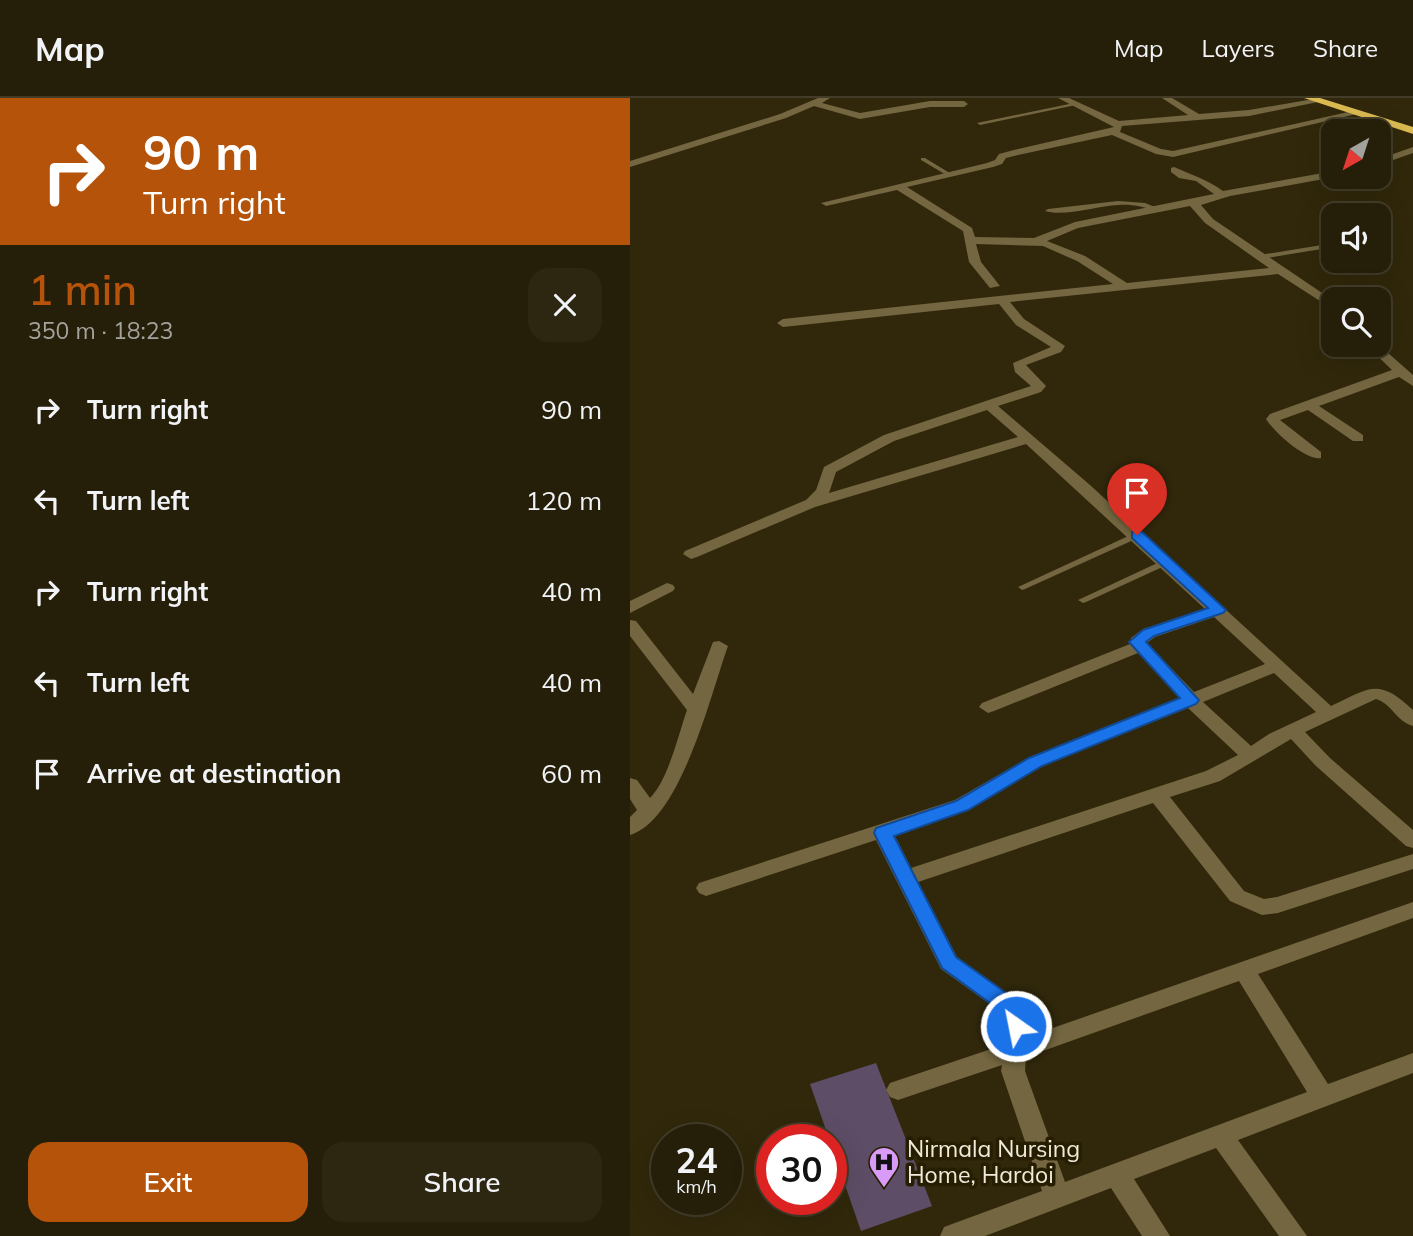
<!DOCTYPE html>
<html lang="en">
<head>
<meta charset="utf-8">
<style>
	:root { --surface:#251e08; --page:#2d2712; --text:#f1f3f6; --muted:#a3a29c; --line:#423c29; --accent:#b45309 }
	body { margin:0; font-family:Mulish,sans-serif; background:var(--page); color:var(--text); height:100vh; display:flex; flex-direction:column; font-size:26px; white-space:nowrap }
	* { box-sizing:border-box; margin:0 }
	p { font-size:23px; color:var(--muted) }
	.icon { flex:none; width:38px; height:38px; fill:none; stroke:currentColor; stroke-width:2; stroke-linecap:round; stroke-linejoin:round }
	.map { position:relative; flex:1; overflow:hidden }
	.side { display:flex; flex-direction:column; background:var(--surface); width:630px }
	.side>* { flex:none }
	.guide { background:#b45309; color:#fff; overflow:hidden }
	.needle { width:46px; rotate:219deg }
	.buttons { position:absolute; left:691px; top:21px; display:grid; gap:14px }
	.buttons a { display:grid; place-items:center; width:70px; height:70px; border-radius:14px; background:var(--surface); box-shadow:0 7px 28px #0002,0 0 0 2px var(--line); font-size:35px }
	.speed { position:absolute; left:21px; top:1026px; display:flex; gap:14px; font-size:35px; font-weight:700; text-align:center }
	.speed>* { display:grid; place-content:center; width:91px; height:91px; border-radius:50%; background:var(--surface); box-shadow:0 7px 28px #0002,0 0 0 2px var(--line); line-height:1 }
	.speed small { font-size:18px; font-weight:400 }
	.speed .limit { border:10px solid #d22; background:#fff; color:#111 }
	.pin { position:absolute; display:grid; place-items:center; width:60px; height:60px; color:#fff; margin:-72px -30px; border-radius:50% 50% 50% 0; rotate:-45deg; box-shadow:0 0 7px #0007 }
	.pin .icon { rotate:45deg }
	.me { position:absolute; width:77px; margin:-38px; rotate:327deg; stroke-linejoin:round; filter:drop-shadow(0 0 5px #0008) }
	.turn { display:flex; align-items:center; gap:24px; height:147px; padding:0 28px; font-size:32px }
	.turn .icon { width:91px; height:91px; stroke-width:2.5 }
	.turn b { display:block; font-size:49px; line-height:60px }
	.round { display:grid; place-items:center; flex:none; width:74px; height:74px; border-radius:21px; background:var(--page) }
	.summary { display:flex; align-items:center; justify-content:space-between; height:119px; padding:0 28px }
	h1 { font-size:42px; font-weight:600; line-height:52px; color:var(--accent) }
	.cta { display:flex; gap:14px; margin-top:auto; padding:14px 28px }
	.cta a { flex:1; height:80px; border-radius:21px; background:var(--accent); color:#fff; font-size:28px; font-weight:600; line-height:80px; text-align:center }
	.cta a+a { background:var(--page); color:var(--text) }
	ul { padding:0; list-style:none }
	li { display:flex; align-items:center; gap:21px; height:91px; padding:0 28px }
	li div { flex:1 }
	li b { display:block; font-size:26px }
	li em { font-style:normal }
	header { display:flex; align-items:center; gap:42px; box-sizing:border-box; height:98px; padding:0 35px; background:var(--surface); border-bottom:2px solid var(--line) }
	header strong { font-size:33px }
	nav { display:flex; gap:38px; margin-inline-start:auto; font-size:24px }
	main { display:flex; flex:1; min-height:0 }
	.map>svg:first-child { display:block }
</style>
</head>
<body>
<header>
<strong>Map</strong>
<nav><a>Map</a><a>Layers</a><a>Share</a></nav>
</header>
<main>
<section class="side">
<div class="guide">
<div class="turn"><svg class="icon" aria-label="right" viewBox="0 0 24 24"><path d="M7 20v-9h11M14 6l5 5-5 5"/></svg><div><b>90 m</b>Turn right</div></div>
</div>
<div class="summary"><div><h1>1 min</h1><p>350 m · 18:23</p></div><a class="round"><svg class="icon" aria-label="close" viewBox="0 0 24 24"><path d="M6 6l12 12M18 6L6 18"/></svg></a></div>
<ul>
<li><svg class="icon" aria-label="right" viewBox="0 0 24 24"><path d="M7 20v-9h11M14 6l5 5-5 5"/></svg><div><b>Turn right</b></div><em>90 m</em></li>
<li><svg class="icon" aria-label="left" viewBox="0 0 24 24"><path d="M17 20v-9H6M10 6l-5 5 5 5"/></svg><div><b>Turn left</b></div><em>120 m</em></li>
<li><svg class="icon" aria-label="right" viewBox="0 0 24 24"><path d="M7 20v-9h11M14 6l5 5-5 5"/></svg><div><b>Turn right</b></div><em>40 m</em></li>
<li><svg class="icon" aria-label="left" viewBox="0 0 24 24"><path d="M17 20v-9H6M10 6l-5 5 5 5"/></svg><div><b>Turn left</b></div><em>40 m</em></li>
<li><svg class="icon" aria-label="arrive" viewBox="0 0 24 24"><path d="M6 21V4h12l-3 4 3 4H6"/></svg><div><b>Arrive at destination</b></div><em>60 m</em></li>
</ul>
<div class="cta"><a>Exit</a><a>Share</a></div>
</section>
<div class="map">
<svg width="783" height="1138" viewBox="0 0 783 1138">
	<rect width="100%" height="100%" fill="#31280b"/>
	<path fill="#5d4d66" d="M246,965L302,1108L231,1133L180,986Z"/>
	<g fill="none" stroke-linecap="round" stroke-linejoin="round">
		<path fill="#736640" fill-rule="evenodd" d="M444,5L446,7L350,27L347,25Z
			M291,60H295L323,77L318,78L291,62Z
			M488,103L515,105L530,111L527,113C514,109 502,106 488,107C467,108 434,119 415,113L418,111Z
			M704,145V149L630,161L627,159L630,157Z
			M507,434L510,435L511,437L510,439L395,491L392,492L388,489Z
			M536,461L539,462L540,464L539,466L456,504L453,505L448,502Z"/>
		<path fill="#736640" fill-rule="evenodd" d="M188,0H200L192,5L230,15L300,3H334L338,6L334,9H300L230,21L184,8L156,20L0,69V63L150,16Z
			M428,0H439L489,23L558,17L532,0H542L569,16L619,12L689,0L693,3L619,18L492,28L490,34L531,51L543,53L727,12L731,15L543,59L526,56L482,37L388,57L376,60L372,66L363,69L277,89L342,130L345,139L404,140L445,124L584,96L566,83L549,80L541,74V70L544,69C562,77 576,81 593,93L704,73L705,79L600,98L571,107L583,121L704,203V212L648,176L380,204L394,221L435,248L431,254L396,267L416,288L411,294L368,308L460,387L701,608C740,590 748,579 783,612V628C767,624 761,605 746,601L675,634L700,660L783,732V750L776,748L686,668L661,641L590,683L540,699L614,793L634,801L647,799L783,756V771L648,815L632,817L600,803L523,705L288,784L327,859L380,897L391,910L398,928L397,939L783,804V820L628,876L698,986L783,955V975L608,1042L677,1138H649L586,1050L504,1081L540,1138H512L481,1090L355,1138H310L314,1129L412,1093L371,973L372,967L268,1002L260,999L256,992L260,985L373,947L372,919L364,909L311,871L246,742L76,798L69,795L66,790L69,785L325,702L398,660L549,600L508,555L364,613L358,615L349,609L352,605L500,546L501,540L513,531L575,511L396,346L185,409L67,459L61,461L53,456L55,453L176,402L186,392L194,369L254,337L401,288L385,274L383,265L421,249L386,227L369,206L153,229L147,225L153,221L483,186L447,163L413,148L346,146L351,164L370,188L360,190L339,164L333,133L267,92L196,108L191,105L357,65L365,62L369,56L384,52L484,29ZM560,108L575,125L639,170L497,185L455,158L417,143L448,130ZM357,312L388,339L199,395L206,374L264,343ZM584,519L635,566L564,594L517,545L525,539ZM644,575L686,614L639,636L621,648L573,604ZM558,610L608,657L576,673L281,770L264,736L339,712L412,668ZM609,883L677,994L435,1084L395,973L396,959Z
			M783,49V55L749,67V61Z
			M736,247H749L783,277V288L769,279L689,308L733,337V343H723L678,312L650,322L691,354V360C676,363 644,334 636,321L640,316L762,272Z
			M37,485L43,487L45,490L43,493L0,515V503Z
			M0,522L6,523L63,596L83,544L89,543L98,548C81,595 51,722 0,737V719L7,712L0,701V680L7,682L20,700C38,682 48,638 57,612L0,538Z"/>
		<path fill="#dbba51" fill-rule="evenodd" d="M674,0H690L783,29V36Z"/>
	</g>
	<path fill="#1a73e8" stroke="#114b97" stroke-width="2" d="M507,433L512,434L596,512L593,515L524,538L516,544L566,599L569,602L566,606L412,668L338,712L264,738L326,859L379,897L390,910L397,928L394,934L386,937L379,934L373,919L364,908L312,870L244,735L246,730L326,703L399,660L550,600L499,544L513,532L578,510L502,440V434Z"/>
	<defs>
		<g id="hospital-pin" transform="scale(1.575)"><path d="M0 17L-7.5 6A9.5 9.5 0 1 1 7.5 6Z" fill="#d89bf8" stroke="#271e02"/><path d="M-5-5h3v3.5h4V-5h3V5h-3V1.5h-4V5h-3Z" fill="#111"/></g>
	</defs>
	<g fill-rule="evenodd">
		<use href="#hospital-pin" x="254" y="1064"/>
	</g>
	<g text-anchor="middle" stroke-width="7" stroke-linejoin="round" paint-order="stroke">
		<g font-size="23" fill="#efead9" stroke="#271e02" text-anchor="start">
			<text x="277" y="1059">Nirmala Nursing<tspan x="277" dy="26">Home, Hardoi</tspan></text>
		</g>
	</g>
</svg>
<div class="buttons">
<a><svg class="needle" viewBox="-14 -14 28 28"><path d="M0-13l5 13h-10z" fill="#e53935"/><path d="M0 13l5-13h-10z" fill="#a3a29c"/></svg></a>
<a><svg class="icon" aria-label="sound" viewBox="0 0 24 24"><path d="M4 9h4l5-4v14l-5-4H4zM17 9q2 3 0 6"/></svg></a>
<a><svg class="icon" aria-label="search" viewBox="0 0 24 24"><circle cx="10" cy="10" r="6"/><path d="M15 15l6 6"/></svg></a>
</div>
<div class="speed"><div>24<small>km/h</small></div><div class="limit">30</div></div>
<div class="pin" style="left:507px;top:437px;background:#d93025"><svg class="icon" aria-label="arrive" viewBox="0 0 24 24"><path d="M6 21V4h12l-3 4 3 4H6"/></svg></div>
<svg class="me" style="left:386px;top:928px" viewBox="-20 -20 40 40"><circle r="17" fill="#1a73e8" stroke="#fff" stroke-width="3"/><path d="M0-11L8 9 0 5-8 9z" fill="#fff"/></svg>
</div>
</main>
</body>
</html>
